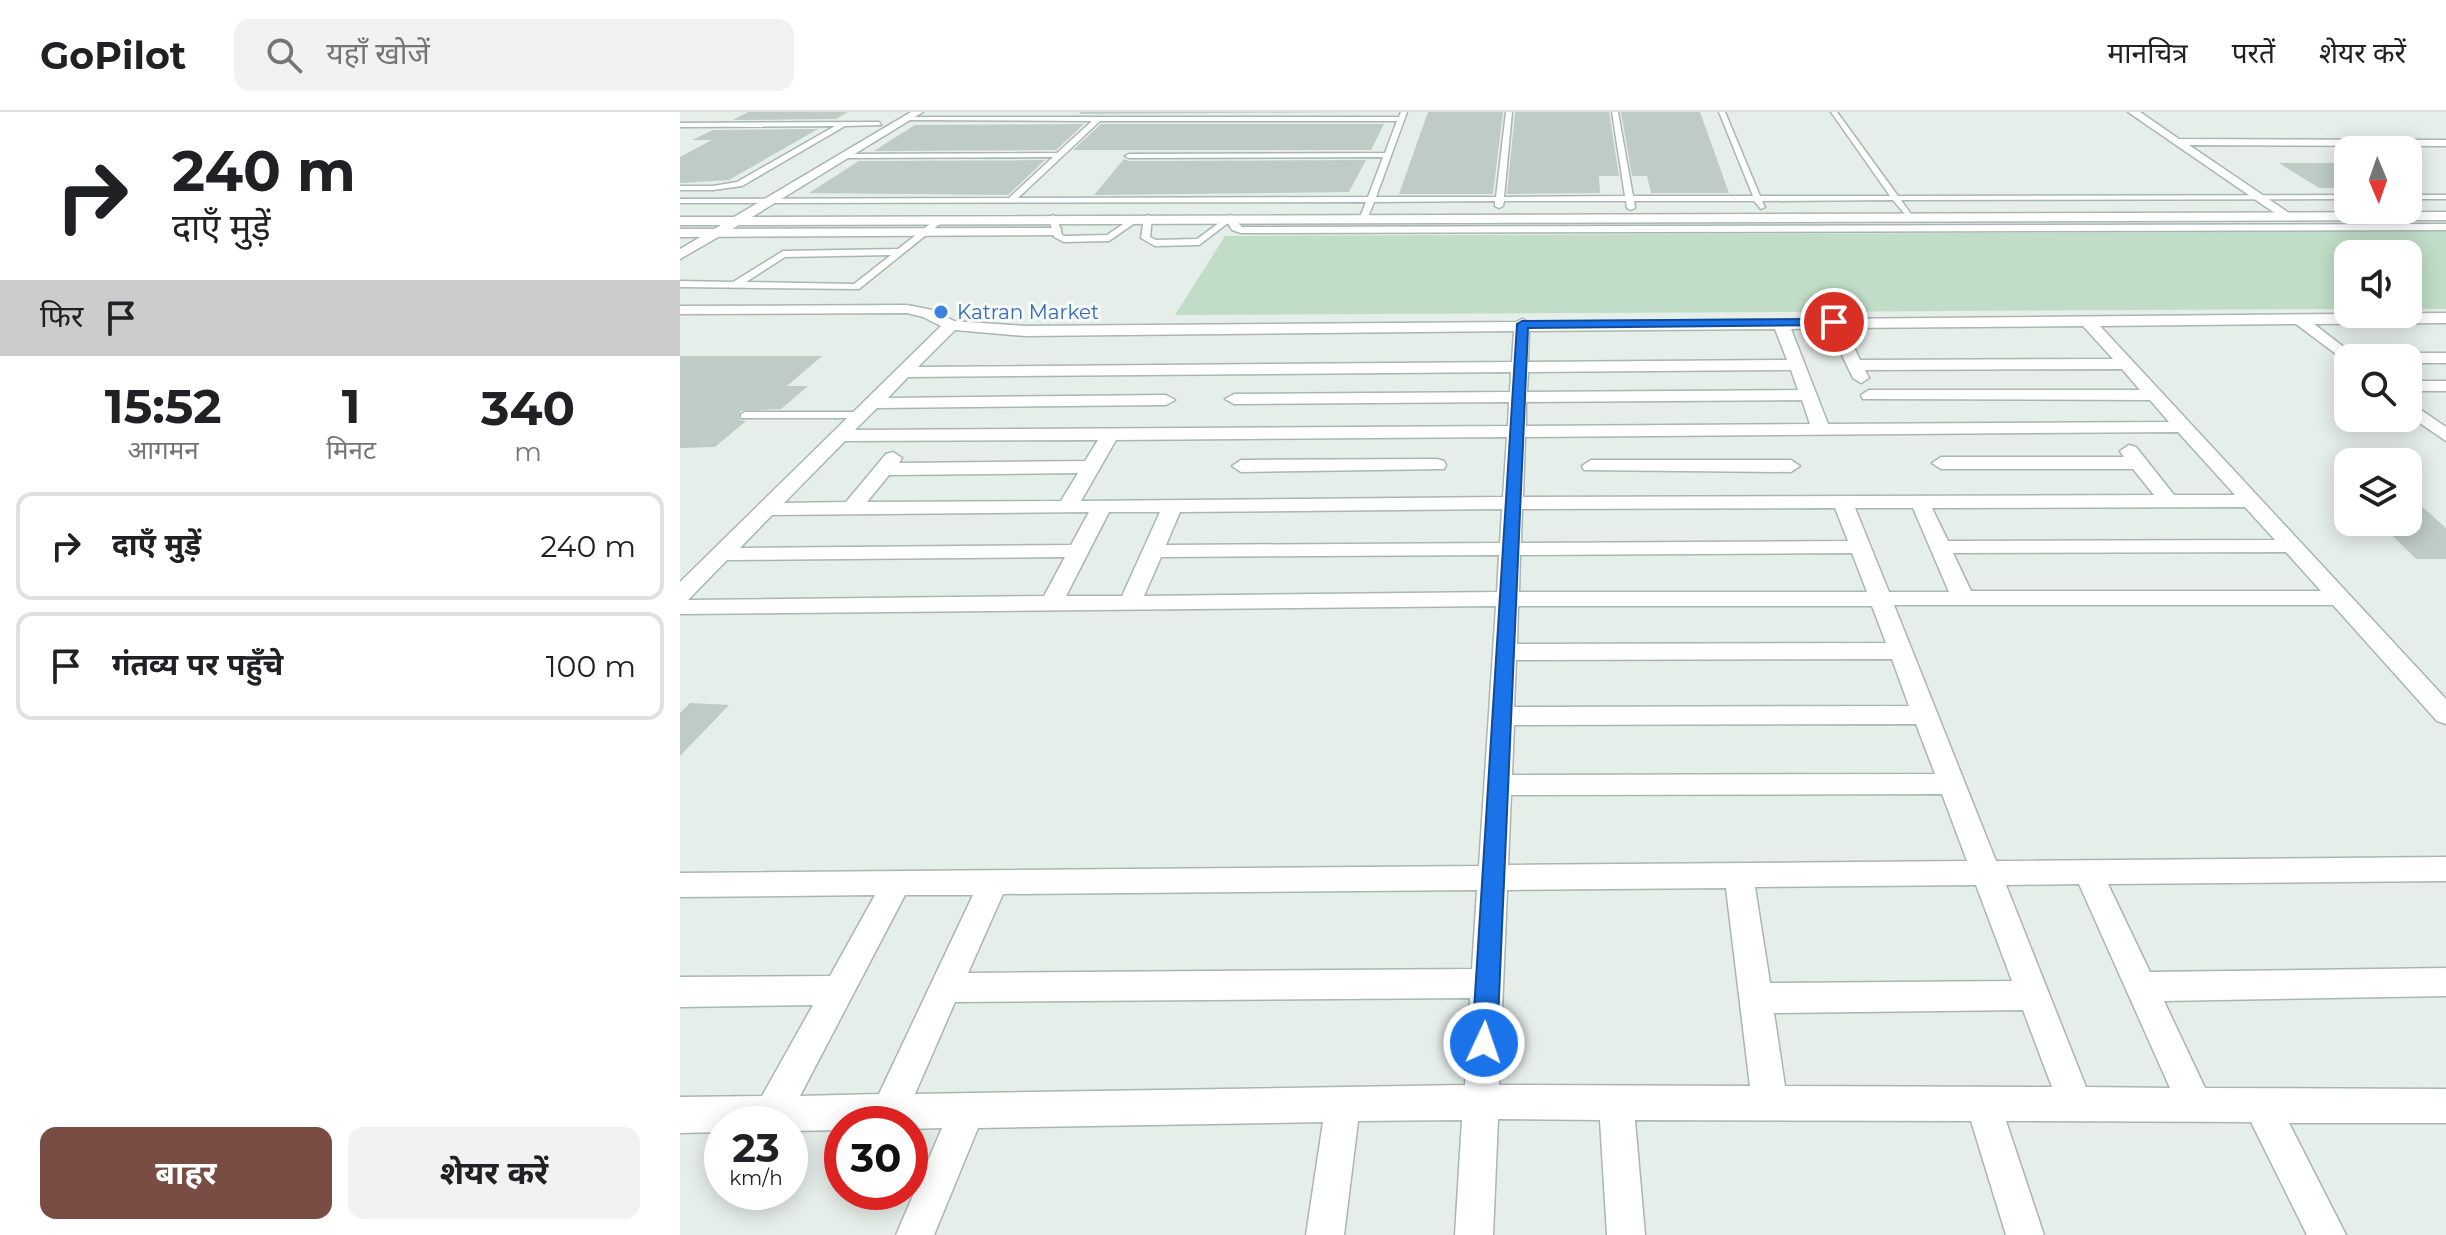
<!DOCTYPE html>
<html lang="hi">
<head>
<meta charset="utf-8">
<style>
	:root { --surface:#fff; --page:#f2f2f2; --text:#202124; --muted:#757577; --line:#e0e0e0; --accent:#7a4d44 }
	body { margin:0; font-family:Montserrat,"Noto Sans Devanagari",sans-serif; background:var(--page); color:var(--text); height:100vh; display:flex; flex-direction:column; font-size:30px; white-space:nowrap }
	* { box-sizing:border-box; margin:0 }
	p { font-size:26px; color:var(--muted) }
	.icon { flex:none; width:44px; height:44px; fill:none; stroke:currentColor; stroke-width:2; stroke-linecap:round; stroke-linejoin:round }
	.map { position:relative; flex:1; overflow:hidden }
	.drawer { display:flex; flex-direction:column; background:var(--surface); width:680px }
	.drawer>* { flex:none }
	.top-card { background:#fff; color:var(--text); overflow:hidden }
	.needle { width:52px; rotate:178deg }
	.controls { position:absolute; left:1654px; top:24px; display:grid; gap:16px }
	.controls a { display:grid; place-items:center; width:88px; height:88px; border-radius:16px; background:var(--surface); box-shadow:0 4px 20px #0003; font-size:40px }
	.speed { position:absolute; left:24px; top:994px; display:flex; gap:16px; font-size:40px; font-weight:700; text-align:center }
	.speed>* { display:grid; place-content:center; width:104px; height:104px; border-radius:50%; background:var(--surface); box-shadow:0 4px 20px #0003; line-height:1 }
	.speed small { font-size:20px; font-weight:400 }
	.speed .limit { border:12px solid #d22; background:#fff; color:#111 }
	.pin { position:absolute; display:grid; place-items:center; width:68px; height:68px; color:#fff; margin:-34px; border:4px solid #fff; border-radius:50%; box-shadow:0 2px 8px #0007 }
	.me { position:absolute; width:88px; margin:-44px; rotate:3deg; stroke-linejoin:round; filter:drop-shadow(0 0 6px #0008) }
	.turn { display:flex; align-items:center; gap:28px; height:168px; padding:0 40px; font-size:36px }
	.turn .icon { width:104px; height:104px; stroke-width:2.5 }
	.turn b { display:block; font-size:56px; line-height:68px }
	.then { display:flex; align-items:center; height:76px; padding:0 40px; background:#0003; gap:16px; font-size:30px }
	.eta { display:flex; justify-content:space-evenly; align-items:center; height:136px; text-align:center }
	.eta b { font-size:48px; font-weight:700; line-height:56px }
	.action { display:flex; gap:16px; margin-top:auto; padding:16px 40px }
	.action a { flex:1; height:92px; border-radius:16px; background:var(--accent); color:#fff; font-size:32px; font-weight:700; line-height:92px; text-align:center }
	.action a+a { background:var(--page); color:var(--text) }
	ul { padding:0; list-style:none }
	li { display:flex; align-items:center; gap:24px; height:108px; margin:0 16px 12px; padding:0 24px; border:4px solid var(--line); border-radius:16px }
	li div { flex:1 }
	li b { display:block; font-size:30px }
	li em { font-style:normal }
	header { display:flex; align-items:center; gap:48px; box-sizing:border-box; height:112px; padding:0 40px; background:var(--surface); border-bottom:2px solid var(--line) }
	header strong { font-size:38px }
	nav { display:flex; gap:44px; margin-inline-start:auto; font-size:28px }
	.search { width:560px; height:72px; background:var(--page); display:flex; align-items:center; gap:20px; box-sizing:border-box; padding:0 28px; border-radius:16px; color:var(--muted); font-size:30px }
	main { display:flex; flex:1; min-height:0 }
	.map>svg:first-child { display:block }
</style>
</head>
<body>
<header>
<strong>GoPilot</strong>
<div class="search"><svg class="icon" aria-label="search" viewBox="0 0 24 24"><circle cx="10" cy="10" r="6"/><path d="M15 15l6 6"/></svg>यहाँ खोजें</div>
<nav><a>मानचित्र</a><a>परतें</a><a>शेयर करें</a></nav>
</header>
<main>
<section class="drawer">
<div class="top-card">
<div class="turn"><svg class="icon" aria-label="right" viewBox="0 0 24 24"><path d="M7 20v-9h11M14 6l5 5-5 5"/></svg><div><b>240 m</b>दाएँ मुड़ें</div></div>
<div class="then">फिर<svg class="icon" aria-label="arrive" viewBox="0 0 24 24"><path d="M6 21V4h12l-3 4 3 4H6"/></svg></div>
</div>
<div class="eta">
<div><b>15:52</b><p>आगमन</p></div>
<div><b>1</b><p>मिनट</p></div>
<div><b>340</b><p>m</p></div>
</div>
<ul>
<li><svg class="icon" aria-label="right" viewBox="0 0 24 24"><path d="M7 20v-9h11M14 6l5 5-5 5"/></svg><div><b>दाएँ मुड़ें</b></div><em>240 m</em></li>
<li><svg class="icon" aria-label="arrive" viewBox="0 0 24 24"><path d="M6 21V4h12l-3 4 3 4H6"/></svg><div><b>गंतव्य पर पहुँचे</b></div><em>100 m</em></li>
</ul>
<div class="action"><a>बाहर</a><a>शेयर करें</a></div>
</section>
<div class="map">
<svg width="1766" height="1123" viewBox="0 0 1766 1123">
	<rect width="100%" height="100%" fill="#e6eeea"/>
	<path fill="#c1ddc7" d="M1766,119V197H1728V142H1668V197L495,203L545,124Z"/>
	<path fill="#becbc6" d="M68,0H168L156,7L53,8Z
		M401,0H678L399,2Z
		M748,0H823L813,82H719Z
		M835,0H929L939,64H919L920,81L827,82Z
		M941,0H1020L1049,81H971L967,64H952Z
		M404,12L376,38L194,39L235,13Z
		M421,12H704L691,38H393Z
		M138,17L49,68L0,71V45L32,28H12L33,18Z
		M444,47L449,49L686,48L669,80L414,83Z
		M365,48L328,83L129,81L179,49Z
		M1599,51H1668V76H1639Z
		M0,244H142L107,274H128L101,297L60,299L59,308L66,309L35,335L0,336Z
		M1728,382L1766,416V447H1736L1699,410H1728Z
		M10,591L49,593L0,644V601Z"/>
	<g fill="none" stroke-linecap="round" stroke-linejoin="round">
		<g stroke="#a9b6b1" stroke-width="3">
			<path id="service" d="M721,0H727L696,85H816L826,0H832L824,85L945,84L932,0H938L953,84H1073L1039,0H1045L1080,84H1210L1151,0H1157L1218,84L1668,83V87L1221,88L1233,105L1229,107L1213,88L1082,89L1085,95L1081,97L1074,89H954L955,96L951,98L947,96L946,89H824L823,94L819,96L815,94V89L694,90L688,105L684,107L680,105L686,90L0,91V87L329,86L373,45L166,46L162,44L166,42L377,41L412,9L223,8L225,5H719ZM420,9H717L705,41L449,42L445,44L449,46L703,45L688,85L338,86Z
				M199,10L201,13L165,14L62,74L33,78H0V74H33L57,70L155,14L0,15V11Z
				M1728,83H1766V87H1728Z
				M373,103L377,106L382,123L385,124L427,123L455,104L462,106L429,129L384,130L374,125L369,106Z
				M468,103L472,106L470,125L476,128L517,127L550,103L562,115L1766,112V118L561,121L552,118L548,111L519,133L475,134L461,126L464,106Z
				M259,105L266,107L179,177L0,175V169L53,170L103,139L218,137ZM211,143L174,172L66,170L105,145Z
				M65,300H179L185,303L179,306H61V302Z"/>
		</g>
		<g stroke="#a9b6b1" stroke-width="3">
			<path id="minor" d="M1448,0H1460L1499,27L1766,28V34L1509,33L1609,101L1611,104L1605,108Z
				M381,116V122L376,123L0,125V117Z
				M227,193L252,198L274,209L345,214L836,210L842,207L848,210L1766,201V211L1634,212L1674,243L1676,246H1668V251L1616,212L1420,214L1766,587V612L1757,609L1653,493H1214L1316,749L1766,745V769L1428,772L1470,860L1766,856V884L1484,889L1525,976L1766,977V1011H1609L1666,1123H1627L1571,1010L1326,1009L1364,1123H1326L1291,1009L955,1008L965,1123H927L920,1008L818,1007L813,1123H775L782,1008L678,1009L664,1123H626L643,1010L298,1016L254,1123H216L262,1016L230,1017V1012H162V1018L110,1019V1012H42V1020L0,1021V985L82,984L133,893L0,895V865L150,864L195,783L0,785V761L799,754L816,494L0,502V470L261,214L243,205L227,201L0,202V194ZM1403,214L1433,247L1180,248L1165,216ZM1149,216L1173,266L1181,271L1189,266L1185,258L1442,257L1460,278H1189L1181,283L1183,287L1470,288L1489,310L1148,312L1111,217ZM1095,217L1107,248L848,250L849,219ZM275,218L345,224L834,219L832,250L238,255ZM1111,258L1118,278L847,280L848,260ZM831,260L830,280L554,282L545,287L554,292L829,290L828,314L175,318L197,296L486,293L495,288L486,283L208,286L228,265ZM1122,288L1130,312L846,314V290ZM1498,320L1555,383H1494L1456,335L1449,333L1440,339L1444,345H1261L1252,351L1261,357H1453L1474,383L843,385L845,325ZM827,325L823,385L401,389L436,328ZM418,328L405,349L219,351L222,346L213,340L206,342L166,390L104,391L165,329ZM398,361L381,389L187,390L209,363ZM1565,395L1595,428L1268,429L1252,396ZM1155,396L1168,429L841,431L842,397ZM1175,396H1233L1269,480H1209ZM822,397L820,431L486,433L500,400ZM409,400L391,433L60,436L92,403ZM429,400H480L442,484H386ZM1606,440L1641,479H1291L1273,441ZM1172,441L1187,480H839L840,443ZM819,443L817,480L464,484L481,445ZM385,445L364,484L8,488L47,448ZM838,494H1192L1206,531L837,532ZM1212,547L1229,594L834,595L836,548ZM1236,612L1255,662L832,663L834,613ZM1262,682L1287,749L828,753L831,683ZM1399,772L1490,976L1406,975L1326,773ZM1296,773L1332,869L1090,871L1075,775ZM1046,776L1070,974L819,973L827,778ZM797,778L792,857L288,861L323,782ZM225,783H293L199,982L120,984ZM790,886L785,973L235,982L275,890ZM1343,898L1372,975L1105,974L1094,901Z
				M1723,241H1766V251H1728V246H1715Z
				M1728,269H1766V279H1728Z
				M1728,289L1766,315V329L1728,303Z
				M757,347L764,349L766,353L764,357L561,360L552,354L561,348Z
				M911,348H1111L1120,354L1111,360L904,358L902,354Z"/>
		</g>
		<g stroke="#a9b6b1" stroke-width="3">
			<path id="tertiary" d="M231,0H243L72,105L1766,100V108L59,113L0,147V137L41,113H0V105H54Z"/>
		</g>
		<use href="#service" fill="#fff" fill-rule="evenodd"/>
		<use href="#minor" fill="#fff" fill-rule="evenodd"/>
		<use href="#tertiary" fill="#fff" fill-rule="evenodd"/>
	</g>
	<path fill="#1a73e8" stroke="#114b97" stroke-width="2" d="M1154,207L1160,210L1158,213L848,216L817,931L813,939L804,943L795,939L792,931L837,212L842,209Z"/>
	<circle fill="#3f7fe0" stroke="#f7faf8" stroke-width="3" cx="261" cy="200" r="8"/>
	<g text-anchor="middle" stroke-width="6" stroke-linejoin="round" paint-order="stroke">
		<g font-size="20" fill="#366cbe" stroke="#f7faf8" text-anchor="start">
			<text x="277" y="207">Katran Market</text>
		</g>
	</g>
</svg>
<div class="controls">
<a><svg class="needle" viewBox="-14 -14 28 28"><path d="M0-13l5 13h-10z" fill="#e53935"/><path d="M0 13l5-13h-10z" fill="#757577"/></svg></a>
<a><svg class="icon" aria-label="sound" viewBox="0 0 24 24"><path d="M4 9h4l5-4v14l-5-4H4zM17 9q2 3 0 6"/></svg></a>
<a><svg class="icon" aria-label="search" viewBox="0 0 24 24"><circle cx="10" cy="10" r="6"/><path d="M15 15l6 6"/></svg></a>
<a><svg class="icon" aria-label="layers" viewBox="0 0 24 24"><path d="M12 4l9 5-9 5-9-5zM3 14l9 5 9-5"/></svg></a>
</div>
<div class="speed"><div>23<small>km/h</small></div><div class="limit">30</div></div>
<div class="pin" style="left:1154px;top:210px;background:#d93025"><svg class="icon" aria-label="arrive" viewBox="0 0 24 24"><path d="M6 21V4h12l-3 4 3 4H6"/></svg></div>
<svg class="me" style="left:804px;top:931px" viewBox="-20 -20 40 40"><circle r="17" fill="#1a73e8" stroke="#fff" stroke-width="3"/><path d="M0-11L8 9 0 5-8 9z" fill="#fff"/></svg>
</div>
</main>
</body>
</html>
